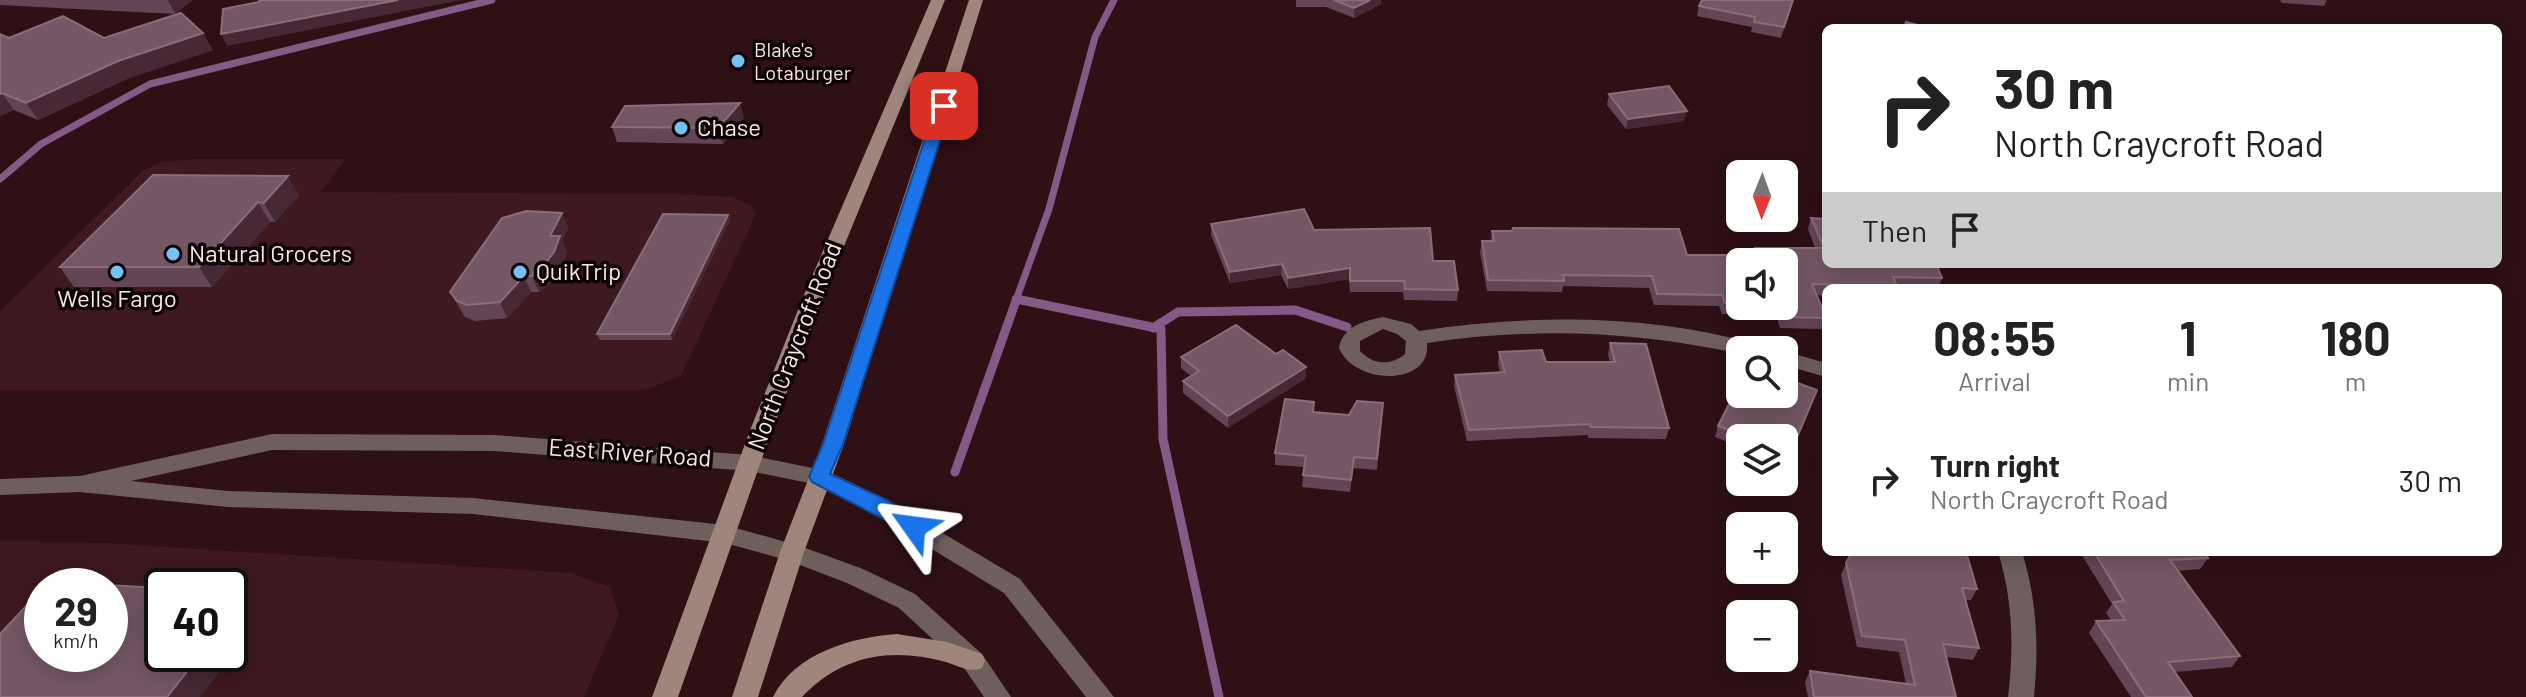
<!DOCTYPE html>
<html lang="en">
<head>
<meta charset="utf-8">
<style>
	:root { --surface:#fff; --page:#f2f2f2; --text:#222; --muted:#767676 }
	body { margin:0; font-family:Barlow,sans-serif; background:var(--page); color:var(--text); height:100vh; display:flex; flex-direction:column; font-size:30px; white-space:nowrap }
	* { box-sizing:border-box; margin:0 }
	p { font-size:26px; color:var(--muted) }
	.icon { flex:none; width:44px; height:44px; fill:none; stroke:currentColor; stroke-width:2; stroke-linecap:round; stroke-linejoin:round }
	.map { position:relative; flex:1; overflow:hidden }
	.drawer { position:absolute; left:1822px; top:284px; width:680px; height:272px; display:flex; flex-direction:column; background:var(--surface); border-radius:12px; box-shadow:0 4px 20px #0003 }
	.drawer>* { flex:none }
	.banner { position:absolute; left:1822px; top:24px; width:680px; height:244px; border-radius:12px; box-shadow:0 4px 20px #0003; background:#fff; color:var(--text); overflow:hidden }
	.needle { width:52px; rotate:181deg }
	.buttons { position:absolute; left:1726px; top:160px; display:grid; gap:16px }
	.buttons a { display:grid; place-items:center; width:72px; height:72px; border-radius:12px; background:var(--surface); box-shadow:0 4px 20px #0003; font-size:40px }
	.speed { position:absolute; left:24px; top:568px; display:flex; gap:16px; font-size:40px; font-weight:700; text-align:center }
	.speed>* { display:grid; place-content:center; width:104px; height:104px; border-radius:50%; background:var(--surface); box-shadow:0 4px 20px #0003; line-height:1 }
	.speed small { font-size:20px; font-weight:400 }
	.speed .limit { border:4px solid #111; border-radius:12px; background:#fff; color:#111 }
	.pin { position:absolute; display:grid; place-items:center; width:68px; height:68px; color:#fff; margin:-34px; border-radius:16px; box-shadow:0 4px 12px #0006 }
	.me { position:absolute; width:88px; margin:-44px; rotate:301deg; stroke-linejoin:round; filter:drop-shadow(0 0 6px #0008) }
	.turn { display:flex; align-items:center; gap:28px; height:168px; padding:0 40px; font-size:36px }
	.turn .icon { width:104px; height:104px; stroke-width:2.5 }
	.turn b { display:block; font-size:56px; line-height:68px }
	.then { display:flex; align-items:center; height:76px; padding:0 40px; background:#0003; gap:16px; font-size:30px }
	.eta { display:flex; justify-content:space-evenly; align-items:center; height:136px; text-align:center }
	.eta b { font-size:48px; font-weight:700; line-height:56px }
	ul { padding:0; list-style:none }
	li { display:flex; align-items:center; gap:24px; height:120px; padding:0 40px }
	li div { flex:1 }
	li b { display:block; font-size:30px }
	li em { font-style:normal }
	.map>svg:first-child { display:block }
</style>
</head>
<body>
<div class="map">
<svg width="2526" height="697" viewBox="0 0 2526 697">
	<rect width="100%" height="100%" fill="#2e1015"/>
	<path fill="#3e191f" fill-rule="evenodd" d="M195,159H346L320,192L678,194L732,197L751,206L755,216L681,376L645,390H0V311L142,171L162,162Z
		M0,541L107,543L571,573L610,587L619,615L584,697H0ZM42,586H110V654H42ZM162,586H230V654H162Z"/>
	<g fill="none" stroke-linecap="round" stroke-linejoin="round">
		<path stroke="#845b86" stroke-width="7" d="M0,179L41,144L150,84L492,0
			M1016,299L1022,300
			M1016,300L1049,209L1095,37L1114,0"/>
		<path stroke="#845b86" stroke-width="9" d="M1016,299L1161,329L1163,439L1219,697
			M1153,328L1178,312L1295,310L1347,327
			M955,472L1017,298"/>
		<path fill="#6e5f5a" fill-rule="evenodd" d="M1383,317L1411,324L1419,331C1533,314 1649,314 1760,345L1763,350H1740V354C1635,331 1533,327 1427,343C1432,386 1355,386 1339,348C1343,326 1364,321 1383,317ZM1383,329L1397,334L1406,341L1405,354C1390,366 1374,365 1360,351V341Z
			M1784,351L1826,363V377L1784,365Z
			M1998,552H2022C2037,600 2039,647 2034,697H2008C2014,647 2013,600 1998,552Z"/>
		<path fill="#6e5f5a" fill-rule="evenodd" d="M272,434L494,435L749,455L827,471L887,500L1020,579L1114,697H1086L1004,593L871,512L814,484L749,471L494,451L272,450L131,481L228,491L473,498L725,525L800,546L863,569L915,594L982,654L1011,697H984L964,668L899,608L847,583L787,560L725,543L473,514L228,507L80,492L0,495V479L80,476Z"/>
		<path fill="#9e867d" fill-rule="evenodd" d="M931,0H945L824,295L771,433L678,697H652L749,433L804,295Z
			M969,0H983L844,444L804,552L758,697H732L780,552L822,444Z
			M897,634L947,642L982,654L985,661L982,668C969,673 959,666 946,662C891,647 842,655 802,697H773C795,653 852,637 897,634Z"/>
	</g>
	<path fill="#634655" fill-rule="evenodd" d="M0,0H192L175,14L0,5Z
		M1296,0H1381V4L1354,18L1326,7H1296Z
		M1793,0L1781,38L1751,32L1752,27L1697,16L1699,6Z
		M2280,0H2327L2324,6L2282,3Z
		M9,38H104L213,50L129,78L38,120L14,110L0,116Z
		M1609,94L1684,121L1626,129L1607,105Z
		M744,118L723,144L617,142L612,127Z
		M153,175L299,195L275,222H270L212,287H74L60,267Z
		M562,213L568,229L562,240L567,252L561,268L548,285L539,292H531L507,318L475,321L465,317L450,292Z
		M728,215L730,220L672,340H600L597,334Z
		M1811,218L1942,278L1938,288H1826V296L1816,295L1826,318L1822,329L1780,328L1776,315L1722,314L1719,306L1654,305L1649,288L1563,286L1562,292L1487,291L1480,252L1482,241H1491L1492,231L1687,255H1753L1755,248H1815L1808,229ZM1740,262L1784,306H1740Z
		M1211,224L1314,230L1433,261L1458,290L1457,301L1404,300L1403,292H1350L1349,279L1288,289L1281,275L1230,283L1211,235Z
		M1610,343L1669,428L1666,439L1588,438V435L1467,441L1454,386L1455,375L1500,372L1498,364L1499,352L1546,362H1610L1608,355Z
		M1181,357L1306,378L1228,428L1183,393V381L1191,376L1181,368Z
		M1789,388L1817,390L1789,458L1784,456V438H1740V447L1715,437L1718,426Z
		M1383,403L1377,470L1353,468L1350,492L1302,487L1304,467L1275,465V453L1314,412L1349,415Z
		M1907,552H1966L1977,589L1971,600H1965L1979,648L1973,660L1946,657L1956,697H1808L1805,682L1810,671L1906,684L1899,652L1857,647L1841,575L1846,563L1907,554Z
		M2080,552H2204L2208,558L2200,569L2177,571L2240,656L2232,667L2175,672L2192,697H2131L2089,633L2096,621L2111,620L2106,613L2112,604Z"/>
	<path fill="#472935" d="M168,0H192L175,14Z
		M398,0H461L227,46L221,34Z
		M1370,0H1381V4L1354,18V8Z
		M203,33L213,50L129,78L38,120L26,103L118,61Z
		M2,93L14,110L0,116V94Z
		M740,103L744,118L723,144L718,128Z
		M1687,111L1684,121L1626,129L1628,119Z
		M288,176L299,195L275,222L264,203Z
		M258,202L270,222L212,287L199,267Z
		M562,213L568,229L562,240L567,252L561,268L548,285L539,292L532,276Z
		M728,215L730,220L672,340L670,334Z
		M1282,264L1281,275L1230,283V272Z
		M1350,268L1349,279L1288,289V278Z
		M524,276L531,292L507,318L500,302Z
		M1306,367V378L1228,428V416Z
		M230,600L239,611L242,643L200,697H167L201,654H230Z"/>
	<path fill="#745765" stroke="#896e79" stroke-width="2" d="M259,0H398L221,34L223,9L259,2Z
		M1334,0H1370L1354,8Z
		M1702,0H1793L1784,27L1754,22L1755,17L1699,6Z
		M181,13L203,33L118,61L26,103L2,93L0,94V34L9,38L63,16L104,38Z
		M1906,22L1929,28H1904Z
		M1669,86L1687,111L1628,119L1609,94Z
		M740,103L718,128L612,127L625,106Z
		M153,175L288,176L264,203L258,202L199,267H60Z
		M1304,209L1314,230L1430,228L1433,261H1454L1458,290L1405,289L1404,281H1350V268L1288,278L1282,264L1230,272L1211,224Z
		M526,211L562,213L550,236H560L554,252L541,269L532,276H524L500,302L467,305L457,301L450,292L502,218Z
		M663,214L728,215L670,334H597Z
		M1811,218L1826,219V264H1936L1942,278L1893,277L1897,286L1812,284L1826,318L1784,317L1780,306H1784V262H1740V303H1725L1722,295L1657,294L1652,276L1563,275L1564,281L1488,280L1482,241H1494L1492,231H1512L1513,228L1679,229L1687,255H1759L1755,248H1824Z
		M1236,325L1276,354L1283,350L1306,367L1228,416L1183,381L1199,371L1181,357Z
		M1610,343L1646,344L1669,428L1591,427L1590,424L1469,430L1455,375L1505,372L1499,352L1542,350L1546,362H1615Z
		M1792,381L1817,390L1793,447L1784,443V438L1766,437V438H1751L1718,426L1740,382V394H1784V387L1789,388Z
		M1285,399L1314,402L1313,412L1349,415L1357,401L1383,403L1377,459L1354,457L1351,480L1303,475L1306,456L1275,453Z
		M1852,552H1886L1916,555L1915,552H1966L1977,589L1962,588L1979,648L1943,644L1956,697H1814L1810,671L1915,685L1905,640L1862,636L1846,563Z
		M2094,552H2204L2208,558L2170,560L2240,656L2168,662L2192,697H2146L2096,621L2125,620L2113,602L2124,601Z
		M48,582L162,588V654H201L167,697H0V634L42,589V654H110V586H44Z"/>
	<path fill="#1a73e8" stroke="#114b97" stroke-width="2" d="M944,101L951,106L843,444L830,474L887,500L922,521L925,527L922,533L914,535L812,482L809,477L823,444L936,106Z"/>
	<g fill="#73c1f5" stroke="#0e0304" stroke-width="3">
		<circle cx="738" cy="61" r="8"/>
		<circle cx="681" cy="128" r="8"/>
		<circle cx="173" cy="254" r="8"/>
		<circle cx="117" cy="272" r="8"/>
		<circle cx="520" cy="272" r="8"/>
	</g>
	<g text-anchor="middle" stroke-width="7" stroke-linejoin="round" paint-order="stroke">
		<g font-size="20" fill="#fce6e8" stroke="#0e0304" text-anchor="start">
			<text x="754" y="57">Blake's<tspan x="754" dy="23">Lotaburger</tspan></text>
		</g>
		<g font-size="24" fill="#fce6e8" stroke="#0e0304" text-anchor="start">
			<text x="697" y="136">Chase</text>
			<text x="189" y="262">Natural Grocers</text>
			<text x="536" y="280">QuikTrip</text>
			<text x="117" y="307" text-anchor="middle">Wells Fargo</text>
		</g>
		<g font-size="24" fill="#fce6e8" stroke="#0e0304">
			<text transform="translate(795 346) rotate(-69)" y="8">North Craycroft Road</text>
			<text transform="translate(630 453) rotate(4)" y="8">East River Road</text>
		</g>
	</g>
</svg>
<div class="buttons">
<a><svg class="needle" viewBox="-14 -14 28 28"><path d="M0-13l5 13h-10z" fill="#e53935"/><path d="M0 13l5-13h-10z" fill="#767676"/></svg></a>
<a><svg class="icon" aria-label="sound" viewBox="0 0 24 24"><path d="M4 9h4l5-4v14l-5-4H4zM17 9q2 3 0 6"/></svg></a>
<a><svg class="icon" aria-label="search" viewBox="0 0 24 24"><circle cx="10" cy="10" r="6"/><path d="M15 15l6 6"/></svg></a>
<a><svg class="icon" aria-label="layers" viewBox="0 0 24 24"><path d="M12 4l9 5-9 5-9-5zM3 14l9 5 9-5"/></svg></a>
<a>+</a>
<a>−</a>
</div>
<div class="speed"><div>29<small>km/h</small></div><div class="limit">40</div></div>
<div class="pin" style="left:944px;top:106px;background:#d93025"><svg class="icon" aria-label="arrive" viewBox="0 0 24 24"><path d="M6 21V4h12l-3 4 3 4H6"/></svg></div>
<svg class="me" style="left:914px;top:527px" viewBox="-20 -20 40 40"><path d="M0-17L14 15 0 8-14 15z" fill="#1a73e8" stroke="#fff" stroke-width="4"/></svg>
<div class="banner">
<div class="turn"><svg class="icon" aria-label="right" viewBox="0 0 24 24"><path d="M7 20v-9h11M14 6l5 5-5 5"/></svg><div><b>30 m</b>North Craycroft Road</div></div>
<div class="then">Then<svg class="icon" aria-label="arrive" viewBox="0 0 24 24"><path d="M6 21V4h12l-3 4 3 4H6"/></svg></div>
</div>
<section class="drawer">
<div class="eta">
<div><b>08:55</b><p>Arrival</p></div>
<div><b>1</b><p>min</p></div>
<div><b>180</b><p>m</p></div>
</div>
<ul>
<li><svg class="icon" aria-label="right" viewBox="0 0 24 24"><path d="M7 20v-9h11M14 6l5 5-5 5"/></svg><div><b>Turn right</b><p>North Craycroft Road</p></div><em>30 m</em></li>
</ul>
</section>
</div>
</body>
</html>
